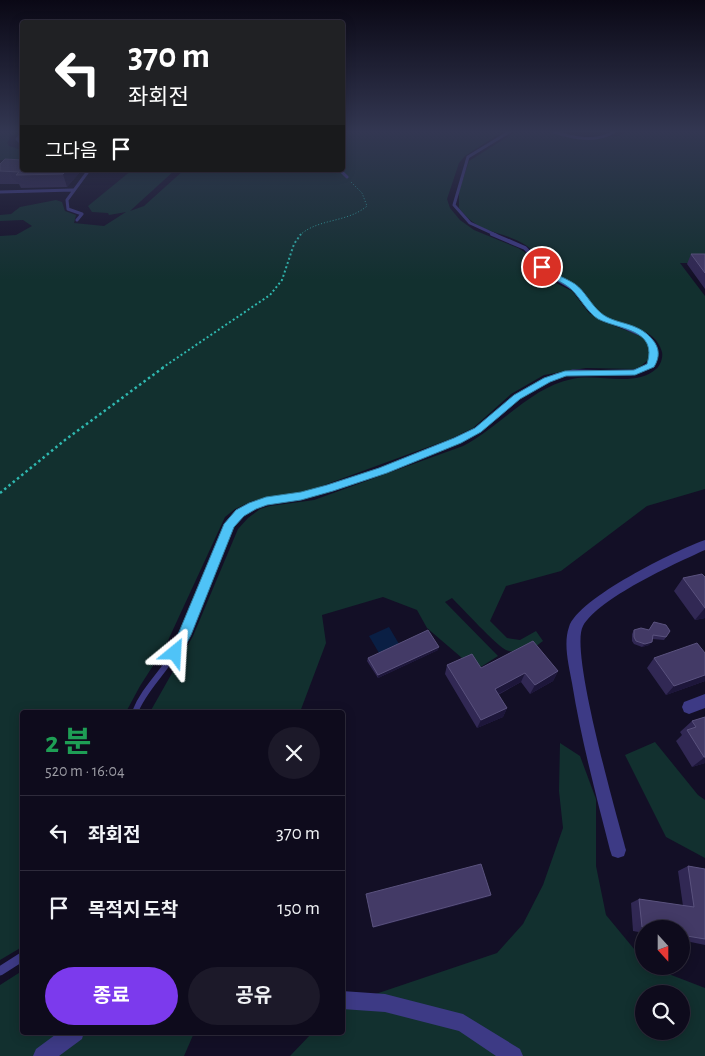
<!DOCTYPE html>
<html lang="ko">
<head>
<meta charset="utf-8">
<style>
	:root { --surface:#0e0b1c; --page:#1c1929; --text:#f1f3f6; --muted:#9b9ba3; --line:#2e2b3b; --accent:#7c3aed }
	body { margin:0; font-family:"Alegreya Sans","Noto Sans KR",sans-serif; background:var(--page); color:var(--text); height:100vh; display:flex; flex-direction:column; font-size:19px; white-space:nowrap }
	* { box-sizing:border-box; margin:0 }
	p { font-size:16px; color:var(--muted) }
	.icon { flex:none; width:28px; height:28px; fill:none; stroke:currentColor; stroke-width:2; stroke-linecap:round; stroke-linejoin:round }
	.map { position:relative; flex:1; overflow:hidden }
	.side { position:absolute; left:20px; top:710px; width:325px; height:325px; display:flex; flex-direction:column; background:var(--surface); border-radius:5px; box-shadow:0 2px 12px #0003,0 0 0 1px var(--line) }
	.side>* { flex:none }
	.banner { position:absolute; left:20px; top:20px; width:325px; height:152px; border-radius:5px; box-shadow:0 2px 12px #0003,0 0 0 1px var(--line); background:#202124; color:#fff; overflow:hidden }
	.needle { width:32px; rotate:159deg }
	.fabs { position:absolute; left:635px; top:920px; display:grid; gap:10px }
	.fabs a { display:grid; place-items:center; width:55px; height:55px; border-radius:50%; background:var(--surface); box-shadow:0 2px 12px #0003,0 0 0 1px var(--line); font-size:25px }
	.pin { position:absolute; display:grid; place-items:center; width:42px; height:42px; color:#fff; margin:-21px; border:2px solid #fff; border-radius:50%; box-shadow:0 1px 5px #0007 }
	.me { position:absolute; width:55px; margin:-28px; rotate:27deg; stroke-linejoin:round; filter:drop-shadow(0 0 4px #0008) }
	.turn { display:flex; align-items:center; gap:18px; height:105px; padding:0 25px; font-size:22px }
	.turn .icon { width:65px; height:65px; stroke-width:2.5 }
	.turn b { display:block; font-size:35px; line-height:42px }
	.then { display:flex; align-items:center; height:48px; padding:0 25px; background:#0003; gap:10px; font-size:19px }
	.round { display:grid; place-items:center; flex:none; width:52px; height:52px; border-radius:26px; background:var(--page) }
	.headline { display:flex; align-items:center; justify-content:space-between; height:85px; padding:0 25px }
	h1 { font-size:30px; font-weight:700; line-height:38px; color:#1e9e55 }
	.button { display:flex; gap:10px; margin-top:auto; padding:10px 25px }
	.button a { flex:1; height:58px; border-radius:30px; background:var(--accent); color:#fff; font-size:20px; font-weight:700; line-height:58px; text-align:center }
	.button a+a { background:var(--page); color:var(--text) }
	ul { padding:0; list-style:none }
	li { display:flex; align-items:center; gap:15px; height:75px; padding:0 25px; border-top:1px solid var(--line) }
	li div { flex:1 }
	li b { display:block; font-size:19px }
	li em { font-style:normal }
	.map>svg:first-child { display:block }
</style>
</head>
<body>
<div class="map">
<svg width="705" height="1056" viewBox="0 0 705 1056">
	<rect width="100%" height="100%" fill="#130f26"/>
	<path fill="#12302f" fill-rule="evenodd" d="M0,132H19L11,136L7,143L9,146L22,150V160H0Z
		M343,132H502L465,156L459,163L447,199L450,208L460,220L474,230L518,248L526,253L548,279L572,291L589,313L601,321L639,335L647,342L650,351L648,360L641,366L635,369L586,368L544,375L511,394L473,428L450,439L308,491L252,501L235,509L225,517L165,647L140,686L126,712H22V947L0,960V236L16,235L32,226L23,220L0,221V215L11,214L20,207L56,200L62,202L65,211L76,215L74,223L104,226L126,212L109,215L108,213L92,212L88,206L132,170H175L130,211L144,206L184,170H342Z
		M515,132H549L587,140L623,135L625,132H705V263H680L705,296V489L647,506L561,571L506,586L490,621L507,638L520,640L536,631L543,641C532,650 520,655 506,650C497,646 461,607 452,598L445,602L498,656L476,670L427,628L417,610L383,597L322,615L326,643L300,712H150L193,636L238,529L248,518L260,509L270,506L314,500L463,446C500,427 531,387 572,379C598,373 635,388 656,369C661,365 663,357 662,352C655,325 620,327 601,314C591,307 588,294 579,287C572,280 561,279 553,273C542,266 537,253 527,246C502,229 481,237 459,208V191L469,161Z
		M655,742L698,795L705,800V858L666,837L625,755Z
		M560,743L580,756L596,799V866L606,915L644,961V966H648L705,988V1056H290L312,1033L342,1032L343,1005L497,953L523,924L543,885L563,828L559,791ZM644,994H681V1031H644Z
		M22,971V1032L194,1033L184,1056H0V985Z"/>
	<path fill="#0a1f44" d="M389,627L399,644L379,653L369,636Z"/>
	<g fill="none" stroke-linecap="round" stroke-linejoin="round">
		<path stroke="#2fb8b0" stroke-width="1" stroke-dasharray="1 2" stroke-linecap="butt" d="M300,235C319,218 347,223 367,206L362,193L351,182"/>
		<path stroke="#2fb8b0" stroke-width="2" stroke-dasharray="2 2.5" stroke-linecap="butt" d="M162,368L270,295L282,280L294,244L301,234"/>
		<path stroke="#2fb8b0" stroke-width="2.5" stroke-dasharray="2.5 3" stroke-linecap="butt" d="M0,493L65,440L164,367"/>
		<path stroke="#3d3a85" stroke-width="3" d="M554,132C574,138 595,143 614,132
			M22,133L17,139L22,144
			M340,170L347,177
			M0,192L73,190
			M77,220L82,214L68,209L67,200L89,170
			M496,235L470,223L454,205L468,157L509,132"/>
		<path stroke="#3d3a85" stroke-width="4" d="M492,234L525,248L550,275L576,290L599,316L647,337L652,344L654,353L651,365L646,368"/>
		<path stroke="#3d3a85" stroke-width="5" d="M223,541L229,524L251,508L272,501L306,495L337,486L441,448L474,432L499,414L518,396L556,376L573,372L631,373L648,367"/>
		<path stroke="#3d3a85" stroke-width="6" d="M135,712C144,689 163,673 175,652C196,617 209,578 223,539"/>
		<path stroke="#3d3a85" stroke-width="9" d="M0,971L22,957"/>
		<path fill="#3d3a85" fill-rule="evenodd" d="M705,540V550C674,564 599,598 583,626C569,650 617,816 626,850L624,856L618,858L612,856L610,850C596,795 581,739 572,683C569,666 563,644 569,627C578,598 676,550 705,540Z
			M705,694V708L689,714L684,712L682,707L684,702Z
			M342,991L385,994L463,1014L520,1049L523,1056H496L459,1031L385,1012L342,1009Z
			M59,1032H84L82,1039L59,1056H33L36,1049Z"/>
	</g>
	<path fill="#312854" d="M0,164L22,170H79L80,172L67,187L21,188L19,184H0Z
		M691,254H705V289L687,264Z
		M705,577V618L695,620L674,591L683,578Z
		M654,622L670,631L664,640L652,639L649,645L642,647L634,644L632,641V634L634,630H649Z
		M438,650L378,678L367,661L368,658Z
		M705,653V681L666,695L647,668L654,658Z
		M447,665L481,668L558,671L553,681L530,694L521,682L498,695L507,708L503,717L477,728L445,674Z
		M705,717V763L692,767L676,741L682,735L680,732L692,721Z
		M688,866L705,869V945L681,940V929H644V933L633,931L631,903L639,899L683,906L678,871Z"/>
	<path fill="#1d163a" d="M67,170H79L80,172L67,187L63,174Z
		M705,608V618L695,620Z
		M652,642L649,645L642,647L645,644Z
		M439,647L438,650L378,678V675Z
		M558,671L553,681L530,694L535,685Z
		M525,673L521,682L491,698L495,689Z
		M705,675V681L666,695L674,686Z
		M507,708L503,717L477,728L481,720Z
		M705,757V763L692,767Z
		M491,895L489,897L373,928V927Z"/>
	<path fill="#433a66" stroke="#5a527e" d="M5,159L22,160V170H67L63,174L16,175L19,172L0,171V164Z
		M691,254H705V273Z
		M702,574L705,577V608L683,578Z
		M654,622L666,625L670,631L666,637L653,635L652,642L645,644L636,641L634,637V630L641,628L649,630Z
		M428,630L439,647L378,675L368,658Z
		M533,641L558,671L535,685L525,673L495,689L507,708L481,720L447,665L472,654L481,668Z
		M697,643L705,653V675L674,686L654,658Z
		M705,717V757H704L687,730L696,727L692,721Z
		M481,864L491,895L373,927L366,894Z
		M688,866L705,869V939L681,935V929H651L642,927L639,899L694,907Z"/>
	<linearGradient id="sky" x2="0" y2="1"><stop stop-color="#0a0815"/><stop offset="0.47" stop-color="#333752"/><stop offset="1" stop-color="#333752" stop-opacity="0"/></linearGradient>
	<rect width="705" height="280" fill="url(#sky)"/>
	<path fill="#4fc3f7" stroke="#337fa1" d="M540,266H545C554,275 564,277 575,284C585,291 591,305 601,313C615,325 637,321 652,339C660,348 660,357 654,367L635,375L566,376L550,382L520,399L481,432L461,443L387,473L333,491L301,500L267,505L256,509L244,516L234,527L191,635L179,658L175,659L170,658L168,653L179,632L224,524L236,510L249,503L266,497L301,492L327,485L379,468L454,438L475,428L514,395L544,378L565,371L634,370L647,364C658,329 620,330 598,319C588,313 580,298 572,290C563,281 550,279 540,269Z"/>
</svg>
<div class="fabs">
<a><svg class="needle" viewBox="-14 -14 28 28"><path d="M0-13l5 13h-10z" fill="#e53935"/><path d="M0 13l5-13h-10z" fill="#9b9ba3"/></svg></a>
<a><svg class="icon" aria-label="search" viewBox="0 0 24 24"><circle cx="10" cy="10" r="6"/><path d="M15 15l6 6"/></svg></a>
</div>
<div class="pin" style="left:542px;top:267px;background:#d93025"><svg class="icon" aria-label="arrive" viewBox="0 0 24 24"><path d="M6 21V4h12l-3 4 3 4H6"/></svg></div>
<svg class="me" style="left:175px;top:653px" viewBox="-20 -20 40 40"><path d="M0-17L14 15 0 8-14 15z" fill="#4fc3f7" stroke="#fff" stroke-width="4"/></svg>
<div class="banner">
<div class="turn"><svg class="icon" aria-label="left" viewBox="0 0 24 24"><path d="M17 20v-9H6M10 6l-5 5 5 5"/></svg><div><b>370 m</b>좌회전</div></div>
<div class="then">그다음<svg class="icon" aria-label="arrive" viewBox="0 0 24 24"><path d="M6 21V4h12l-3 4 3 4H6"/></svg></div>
</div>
<section class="side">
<div class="headline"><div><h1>2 분</h1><p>520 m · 16:04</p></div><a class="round"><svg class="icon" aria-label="close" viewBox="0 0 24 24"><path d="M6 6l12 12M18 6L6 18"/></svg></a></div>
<ul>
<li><svg class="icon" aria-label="left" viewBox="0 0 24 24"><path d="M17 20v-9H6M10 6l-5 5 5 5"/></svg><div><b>좌회전</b></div><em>370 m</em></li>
<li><svg class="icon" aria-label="arrive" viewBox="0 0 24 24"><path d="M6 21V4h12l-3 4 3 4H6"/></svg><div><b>목적지 도착</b></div><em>150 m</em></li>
</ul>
<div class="button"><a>종료</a><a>공유</a></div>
</section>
</div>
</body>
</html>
